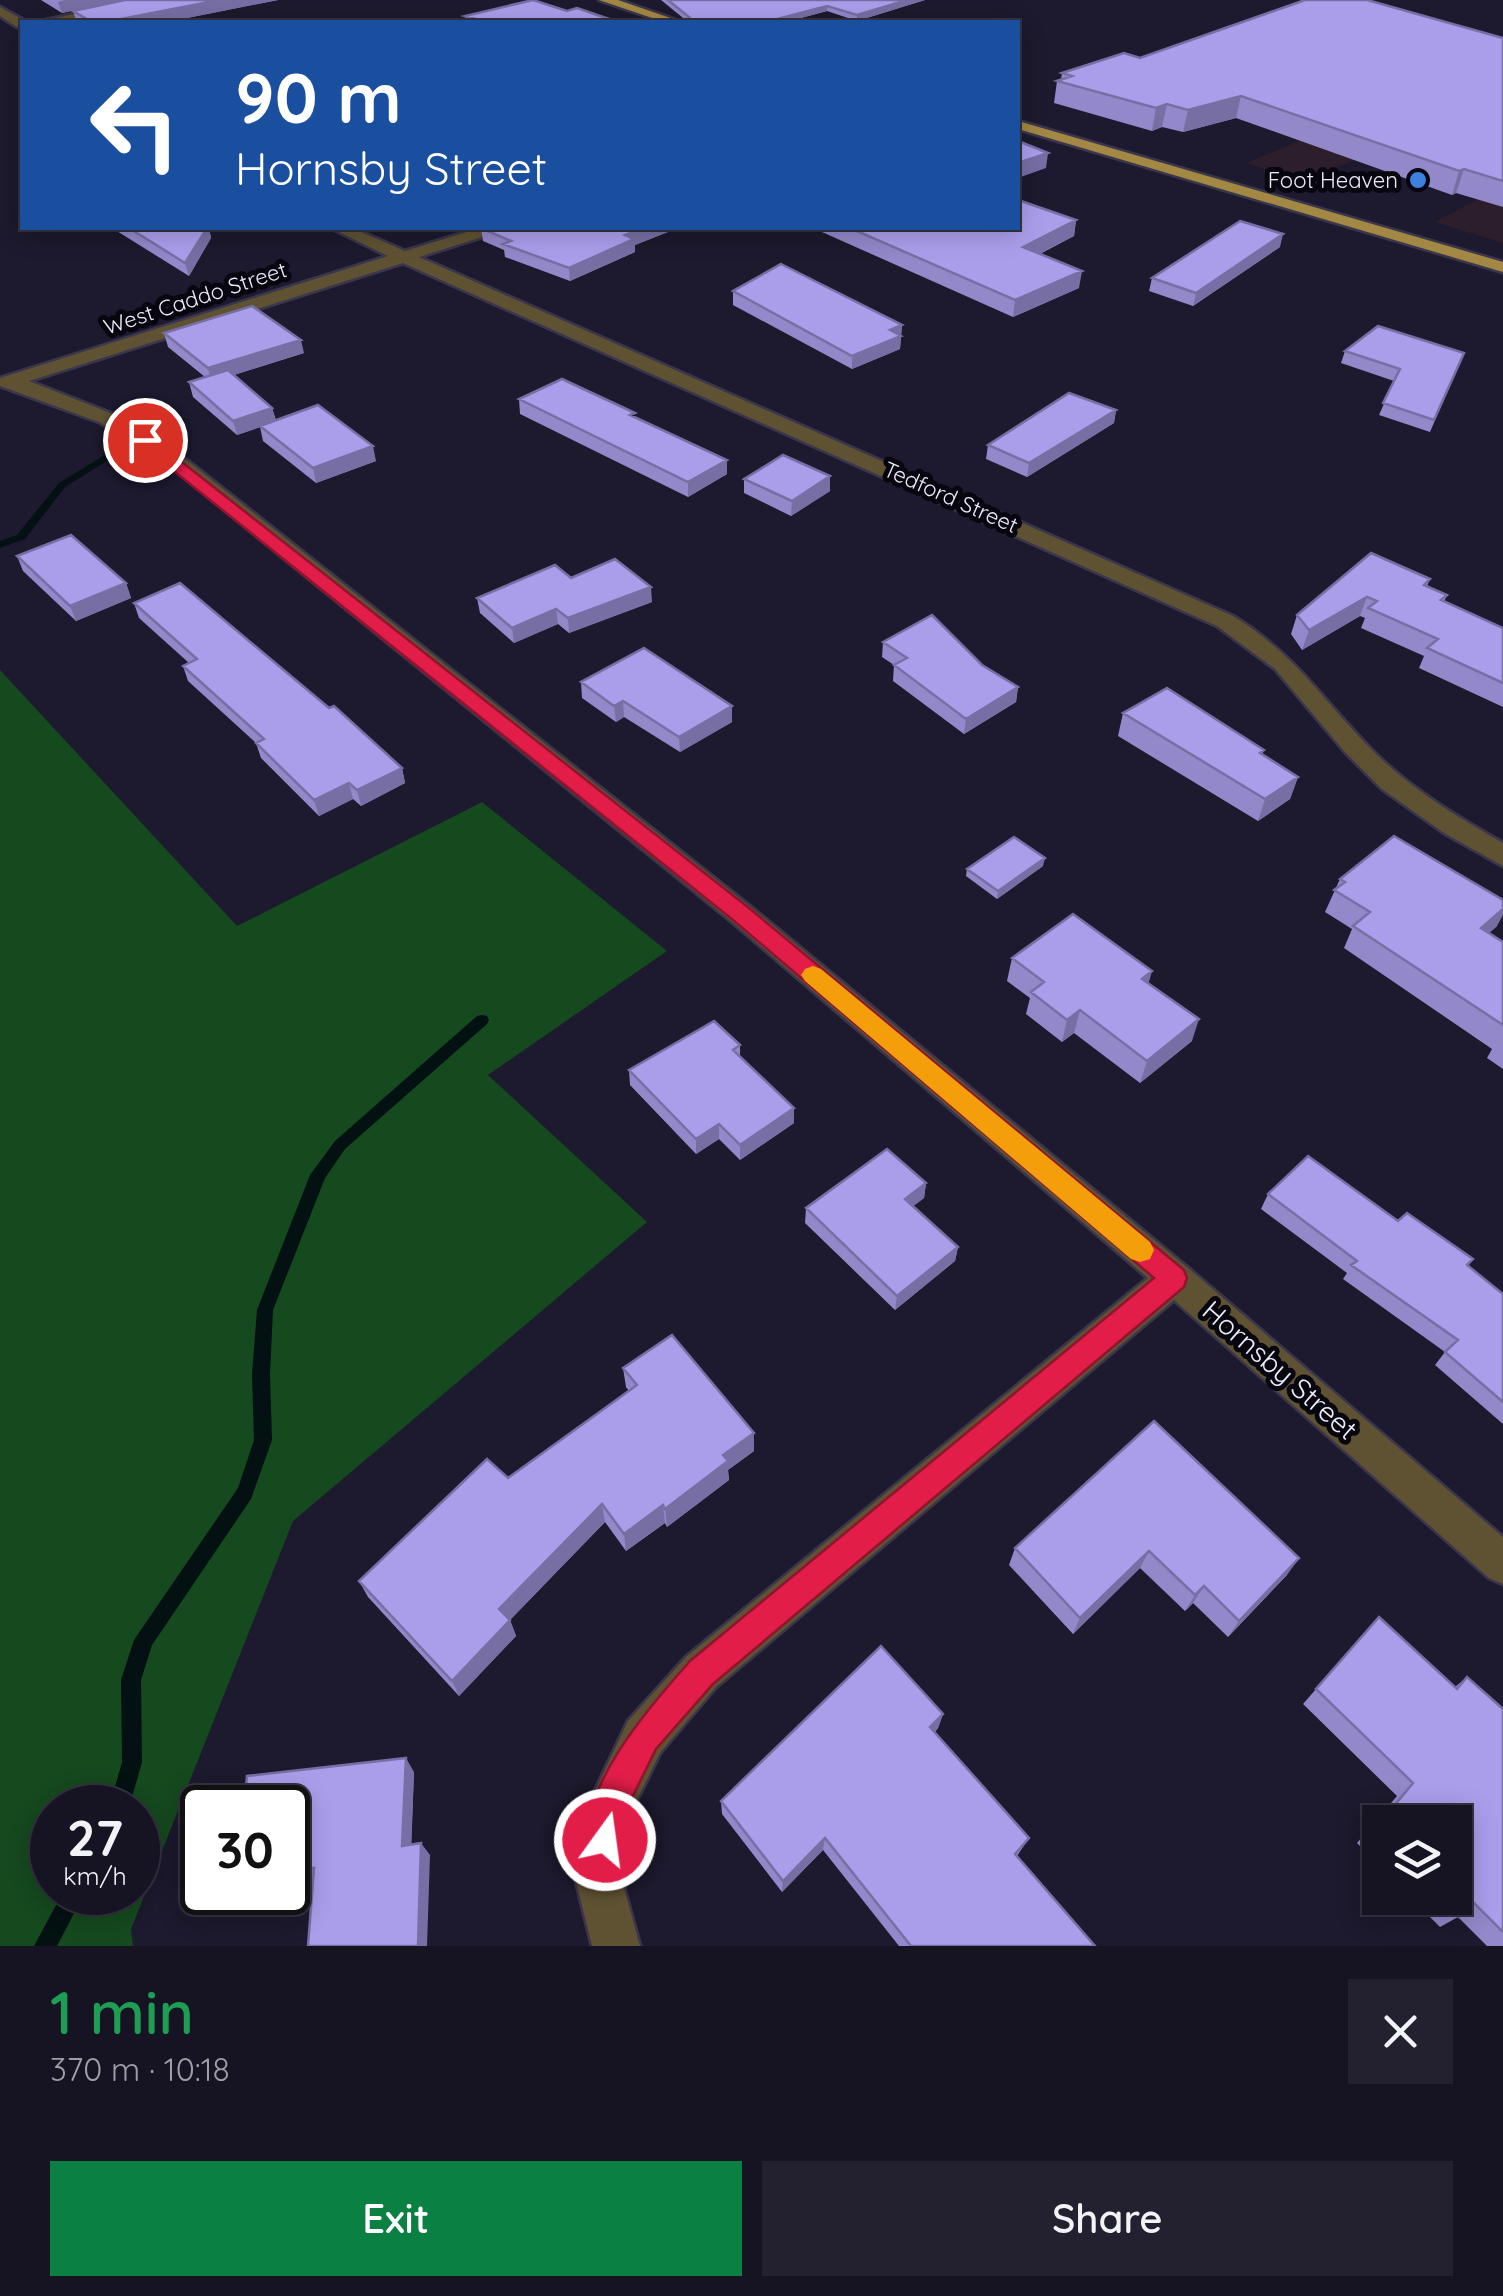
<!DOCTYPE html>
<html lang="en">
<head>
<meta charset="utf-8">
<style>
	:root { --surface:#161322; --page:#23202f; --text:#f1f3f6; --muted:#9e9ea5; --line:#353240; --accent:#0b8043 }
	body { margin:0; font-family:Quicksand,sans-serif; background:var(--page); color:var(--text); height:100vh; display:flex; flex-direction:column; font-size:38px; white-space:nowrap }
	* { box-sizing:border-box; margin:0 }
	p { font-size:32px; color:var(--muted) }
	.icon { flex:none; width:55px; height:55px; fill:none; stroke:currentColor; stroke-width:2; stroke-linecap:round; stroke-linejoin:round }
	.map { position:relative; height:1946px; overflow:hidden }
	.side { display:flex; flex-direction:column; background:var(--surface); flex:1 }
	.side>* { flex:none }
	.top-card { position:absolute; left:20px; top:20px; width:1000px; height:210px; border-radius:0px; box-shadow:0 5px 25px #0003,0 0 0 2px var(--line); background:#1a4fa0; color:#fff; overflow:hidden }
	.fabs { position:absolute; left:1362px; top:1805px; display:grid; gap:20px }
	.fabs a { display:grid; place-items:center; width:110px; height:110px; border-radius:0px; background:var(--surface); box-shadow:0 5px 25px #0003,0 0 0 2px var(--line); font-size:50px }
	.speed { position:absolute; left:30px; top:1785px; display:flex; gap:20px; font-size:50px; font-weight:700; text-align:center }
	.speed>* { display:grid; place-content:center; width:130px; height:130px; border-radius:50%; background:var(--surface); box-shadow:0 5px 25px #0003,0 0 0 2px var(--line); line-height:1 }
	.speed small { font-size:25px; font-weight:400 }
	.speed .limit { border:5px solid #111; border-radius:15px; background:#fff; color:#111 }
	.pin { position:absolute; display:grid; place-items:center; width:85px; height:85px; color:#fff; margin:-42px; border:5px solid #fff; border-radius:50%; box-shadow:0 2px 10px #0007 }
	.me { position:absolute; width:110px; margin:-55px; rotate:14deg; stroke-linejoin:round; filter:drop-shadow(0 0 8px #0008) }
	.turn { display:flex; align-items:center; gap:35px; height:210px; padding:0 50px; font-size:45px }
	.turn .icon { width:130px; height:130px; stroke-width:2.5 }
	.turn b { display:block; font-size:70px; line-height:85px }
	.round { display:grid; place-items:center; flex:none; width:105px; height:105px; border-radius:0px; background:var(--page) }
	.headline { display:flex; align-items:center; justify-content:space-between; height:170px; padding:0 50px }
	h1 { font-size:60px; font-weight:600; line-height:75px; color:#1e9e55 }
	.action { display:flex; gap:20px; margin-top:auto; padding:20px 50px }
	.action a { flex:1; height:115px; border-radius:0px; background:var(--accent); color:#fff; font-size:40px; font-weight:600; line-height:115px; text-align:center }
	.action a+a { background:var(--page); color:var(--text) }
	.map>svg:first-child { display:block }
</style>
</head>
<body>
<div class="map">
<svg width="1503" height="1946" viewBox="0 0 1503 1946">
	<rect width="100%" height="100%" fill="#1d192e"/>
	<path fill="#2c1f2b" d="M1503,57L1418,132L1304,182L1246,163Z
		M1503,186V243L1435,222Z"/>
	<path fill="#15491e" fill-rule="evenodd" d="M0,670L237,926L482,802L667,951L488,1075L647,1222L293,1521L131,1929L133,1946H0ZM52,1808H138V1892H52Z"/>
	<g fill="none" stroke-linecap="round" stroke-linejoin="round">
		<path fill="#031112" fill-rule="evenodd" d="M105,455L113,457L65,487L25,539L0,548V541L17,535L59,483Z
			M482,1015L487,1016L489,1020L487,1024L345,1149L325,1178L273,1310L270,1374L272,1440L251,1499L152,1645L141,1680L142,1762L129,1808H109L122,1762L121,1680L134,1640L238,1488L254,1440L252,1374L257,1310L310,1175L335,1141L477,1016Z
			M63,1892H85L57,1946H34Z"/>
		<g stroke="#3a364b" stroke-width="5">
			<path id="minor" d="M139,0H164L60,22H37Z
				M0,7L27,22L17,27L0,16Z
				M331,228H352L405,251L480,228H503L501,231L419,257L1233,616C1298,656 1325,704 1377,755C1414,791 1459,818 1503,843V866L1444,833L1382,789L1345,752L1275,669L1217,626L403,263L29,381L113,414L188,461L751,907L1187,1267L1503,1537V1584L1489,1578L1174,1300L716,1687L660,1753L634,1806L621,1877L640,1946H592L575,1877L589,1803L628,1721L686,1657L1148,1278L731,921L174,469L99,422L0,386V378L388,256Z"/>
		</g>
		<g stroke="#3a364b" stroke-width="5">
			<path id="primary" d="M599,0H618L682,22H664Z
				M1018,121L1503,262V272L1018,129Z"/>
		</g>
		<use href="#minor" fill="#5f5233" fill-rule="evenodd"/>
		<use href="#primary" fill="#a28843" fill-rule="evenodd"/>
	</g>
	<path fill="#9288ca" d="M41,0H121L62,13Z
		M125,0H278L167,22H77L73,11Z
		M661,0H925L857,21L827,11L786,22H688Z
		M567,11L618,22H466L465,16Z
		M1503,38V207L1456,193L1452,195L1236,118L1183,132L1162,127L1152,131L1054,103L1057,81L1061,80L1062,73L1140,58Z
		M1076,220L1074,236L1040,254L1079,288L1013,317L813,228H1018Z
		M112,228H209L211,238L189,276Z
		M481,228H678L635,245V252L570,281L505,257L504,250L483,241Z
		M1280,247L1193,306L1149,291L1152,278Z
		M733,291L902,325L900,349L852,369L733,305Z
		M164,333L304,353L234,375L272,408L276,420L376,461L316,483L263,441L260,427L237,435L193,397L189,382L205,377L168,347Z
		M1345,351L1464,353L1430,432L1379,415L1394,381L1341,363Z
		M519,399L635,418L727,474L688,497L520,414Z
		M1116,410L1114,423L1027,477L986,459L988,445Z
		M830,476V491L791,516L744,493V479Z
		M17,556L126,583L131,598L76,621L23,571Z
		M571,578L652,602L569,633L558,624L514,643L480,613L477,598Z
		M1430,579L1427,586L1447,595L1444,602L1503,628V707L1419,668L1424,656L1361,628L1365,618L1360,616L1302,650L1291,634L1297,615Z
		M134,603L402,768L405,783L361,806L353,799L319,816L261,758L256,743L188,681L183,666L189,663L139,618Z
		M883,642L982,665L1018,687L1016,702L964,734L893,681L894,665L882,657Z
		M581,682L732,722L680,752L624,717L616,722L582,698Z
		M1123,713L1264,750L1262,755L1298,777L1290,799L1258,821L1118,736Z
		M1043,866L997,899L966,876L967,869Z
		M1340,879L1497,926L1489,933L1503,942V1069L1487,1058L1492,1049L1344,948L1352,929L1325,912Z
		M1012,958L1149,983L1192,1041L1140,1083L1074,1033L1062,1042L1026,1014L1030,998L1007,981Z
		M740,1045V1057L794,1123L740,1160L719,1139L696,1154L630,1085L629,1070Z
		M926,1183L924,1198L913,1206L958,1247L955,1261L895,1310L805,1223L806,1208Z
		M1268,1194L1398,1221L1468,1266L1503,1294V1424L1435,1365L1445,1352L1343,1279L1347,1273L1261,1209Z
		M623,1368L754,1433V1451L728,1470L729,1480L667,1527L665,1523L626,1551L605,1522L510,1620L516,1636L459,1696L368,1597L359,1581L508,1478L629,1391L626,1387Z
		M1154,1421L1287,1575L1228,1637L1193,1603L1185,1611L1140,1568L1073,1634L1009,1565L1015,1548Z
		M1379,1617L1455,1687L1467,1677L1503,1709V1946H1487L1458,1917L1440,1927L1411,1898H1455L1380,1822V1866L1357,1843L1397,1796L1303,1704Z
		M943,1714L938,1728L935,1732L1029,1838L1017,1856L1095,1946H899L823,1850L782,1892L722,1814L721,1801Z
		M414,1772L411,1844L430,1855L313,1881L288,1884V1808Z"/>
	<path fill="#776fa4" d="M65,0H121L62,13L58,2Z
		M219,0H278L167,22H106Z
		M907,0H925L857,21V15Z
		M827,6V11L786,22H766Z
		M1241,96L1236,118L1183,132L1188,110Z
		M1167,104L1162,127L1152,131L1156,108Z
		M1048,153L1046,168L1018,178V163Z
		M1464,169L1456,193L1452,195L1459,171Z
		M1076,220L1074,236L1021,263L1023,247Z
		M207,228H209L211,238L189,276L185,263Z
		M644,228H678L635,245V252L570,281L569,268L625,235Z
		M1283,234L1280,247L1193,306L1196,293Z
		M1082,271L1079,288L1013,317L1015,300Z
		M902,325L900,349L852,369V356L890,330Z
		M301,340L304,353L211,382L208,368Z
		M272,408L276,422L237,435L233,421Z
		M1116,410L1114,423L1027,477L1029,463Z
		M373,446L376,461L316,483L313,468Z
		M727,460V474L688,497V482Z
		M830,476V491L791,516L792,501Z
		M126,583L131,598L76,621L70,606Z
		M651,587L652,602L569,633L568,618Z
		M1367,597L1360,616L1302,650L1309,630Z
		M556,609L558,624L514,643L512,628Z
		M1018,687L1016,702L964,734L966,719Z
		M623,701L624,717L616,722L614,706Z
		M732,706V722L680,752L679,737Z
		M402,768L405,783L361,806L357,790Z
		M1298,777L1290,799L1258,821L1265,799Z
		M349,783L353,799L319,816L314,800Z
		M1045,858L1043,866L997,899L998,891Z
		M1503,909V915L1497,926L1469,951L1481,928Z
		M1152,971L1146,993L1142,979Z
		M1080,1010L1074,1033L1062,1042L1067,1020Z
		M1199,1019L1192,1041L1140,1083L1147,1061Z
		M794,1108V1123L740,1160V1145Z
		M719,1124V1139L696,1154V1139Z
		M926,1183L924,1198L903,1214L905,1199Z
		M958,1247L955,1261L895,1310L897,1296Z
		M754,1433V1451L728,1470L729,1480L667,1527L665,1509L723,1455Z
		M602,1504L605,1522L505,1625L499,1609Z
		M663,1505L665,1523L626,1551L624,1534Z
		M1149,1551L1140,1568L1073,1634L1080,1618Z
		M1299,1558L1287,1575L1228,1637L1239,1621Z
		M1204,1586L1193,1603L1185,1611L1195,1595Z
		M510,1620L516,1636L459,1696L452,1681Z
		M943,1714L938,1728L926,1741L930,1727Z
		M406,1758L414,1772L411,1857L402,1846Z
		M825,1838L823,1850L782,1892L783,1881Z
		M421,1843L430,1855L427,1946H418Z"/>
	<path fill="#aa9eeb" stroke="#776fa4" stroke-width="2.5" d="M125,0H219L106,22H92L73,11Z
		M533,0L567,11L577,8L618,22H486L465,16Z
		M668,0H907L857,15L827,6L766,22H695Z
		M1305,0H1367L1503,38V181L1464,169L1459,171L1241,96L1188,110L1167,104L1156,108L1057,81L1072,76L1062,73L1124,53L1140,58Z
		M1018,141L1048,153L1018,163Z
		M1018,200L1076,220L1023,247L1082,271L1015,300L850,228H1018Z
		M1240,221L1283,234L1196,293L1152,278Z
		M129,228H207L185,263Z
		M481,228H644L625,235L634,239L569,268L503,244L511,241Z
		M781,264L902,325L890,330L901,336L852,356L733,291Z
		M252,306L301,340L208,368L164,333Z
		M1378,326L1464,353L1434,420L1383,403L1400,369L1345,351Z
		M228,370L272,408L233,421L189,382Z
		M562,379L635,413L630,415L727,460L688,482L519,399Z
		M1069,393L1116,410L1029,463L988,445Z
		M318,405L373,446L313,468L260,426Z
		M783,455L830,476L792,501L744,479Z
		M71,535L126,583L70,606L17,556Z
		M1371,553L1430,579L1424,585L1447,595L1441,600L1503,628V683L1427,648L1438,639L1368,608L1377,601L1367,597L1309,630L1297,615Z
		M615,559L651,587L568,618L556,609L512,628L477,598L555,565L571,578Z
		M180,583L329,708L334,706L402,768L357,790L349,783L314,800L256,743L264,739L183,666L197,659L134,603Z
		M932,615L982,665L1018,687L966,719L894,665L907,658L883,642Z
		M644,648L732,706L679,737L623,701L614,706L581,682Z
		M1167,688L1264,750L1260,753L1298,777L1265,799L1123,713Z
		M1394,836L1503,900V909L1481,928L1503,942V1025L1353,926L1370,912L1334,890L1345,882L1340,879Z
		M1014,837L1045,858L998,891L967,869Z
		M1073,914L1152,971L1142,979L1199,1019L1147,1061L1080,1010L1067,1020L1031,992L1044,982L1012,958Z
		M714,1021L740,1045L733,1050L794,1108L740,1145L719,1124L696,1139L629,1070Z
		M887,1149L926,1183L905,1199L958,1247L897,1296L806,1208Z
		M1308,1156L1398,1221L1407,1213L1473,1259L1467,1265L1503,1294V1402L1445,1352L1458,1340L1351,1265L1357,1261L1268,1194Z
		M672,1335L754,1433L723,1455L728,1461L665,1509L663,1505L624,1534L602,1504L499,1609L510,1620L452,1681L359,1581L487,1459L508,1478L637,1385L623,1368Z
		M1154,1421L1299,1558L1239,1621L1204,1586L1195,1595L1149,1551L1080,1618L1015,1548Z
		M1379,1617L1457,1689L1467,1677L1503,1709V1932L1471,1900L1459,1917L1440,1898H1455V1822H1380V1838L1373,1831L1413,1783L1316,1689Z
		M881,1646L943,1714L930,1727L1029,1838L1015,1854L1095,1946H911L825,1838L783,1881L721,1801Z
		M406,1758L402,1846L421,1843L418,1946H308L314,1868L288,1871V1808H244L247,1776Z"/>
	<path fill="#e11d48" stroke="#92132f" stroke-width="2.5" d="M139,437H150L749,908L1184,1270L1187,1278L1184,1287L713,1684L656,1749L628,1806L617,1853L605,1858L593,1853C569,1795 655,1701 690,1661L1154,1278L733,920L139,443Z"/>
	<path fill="#f59e0b" d="M813,966L821,969L1150,1242L1154,1250L1150,1259L1140,1262L1131,1259L805,981L801,975L805,969Z"/>
	<circle fill="#3f7fe0" stroke="#07060e" stroke-width="4" cx="1418" cy="180" r="10"/>
	<g text-anchor="middle" stroke-width="10" stroke-linejoin="round" paint-order="stroke">
		<g font-size="22" fill="#edebfa" stroke="#07060e" text-anchor="end">
			<text x="1398" y="188">Foot Heaven</text>
		</g>
		<g font-size="22" fill="#edebfa" stroke="#07060e">
			<text transform="translate(195 298) rotate(-18)" y="8">West Caddo Street</text>
			<text transform="translate(951 497) rotate(24)" y="8">Tedford Street</text>
		</g>
		<g font-size="28" fill="#edebfa" stroke="#07060e">
			<text transform="translate(1280 1370) rotate(41)" y="10">Hornsby Street</text>
		</g>
	</g>
</svg>
<div class="fabs">
<a><svg class="icon" aria-label="layers" viewBox="0 0 24 24"><path d="M12 4l9 5-9 5-9-5zM3 14l9 5 9-5"/></svg></a>
</div>
<div class="speed"><div>27<small>km/h</small></div><div class="limit">30</div></div>
<div class="pin" style="left:145px;top:440px;background:#d93025"><svg class="icon" aria-label="arrive" viewBox="0 0 24 24"><path d="M6 21V4h12l-3 4 3 4H6"/></svg></div>
<svg class="me" style="left:605px;top:1840px" viewBox="-20 -20 40 40"><circle r="17" fill="#e11d48" stroke="#fff" stroke-width="3"/><path d="M0-11L8 9 0 5-8 9z" fill="#fff"/></svg>
<div class="top-card">
<div class="turn"><svg class="icon" aria-label="left" viewBox="0 0 24 24"><path d="M17 20v-9H6M10 6l-5 5 5 5"/></svg><div><b>90 m</b>Hornsby Street</div></div>
</div>
</div>
<section class="side">
<div class="headline"><div><h1>1 min</h1><p>370 m · 10:18</p></div><a class="round"><svg class="icon" aria-label="close" viewBox="0 0 24 24"><path d="M6 6l12 12M18 6L6 18"/></svg></a></div>
<div class="action"><a>Exit</a><a>Share</a></div>
</section>
</body>
</html>
